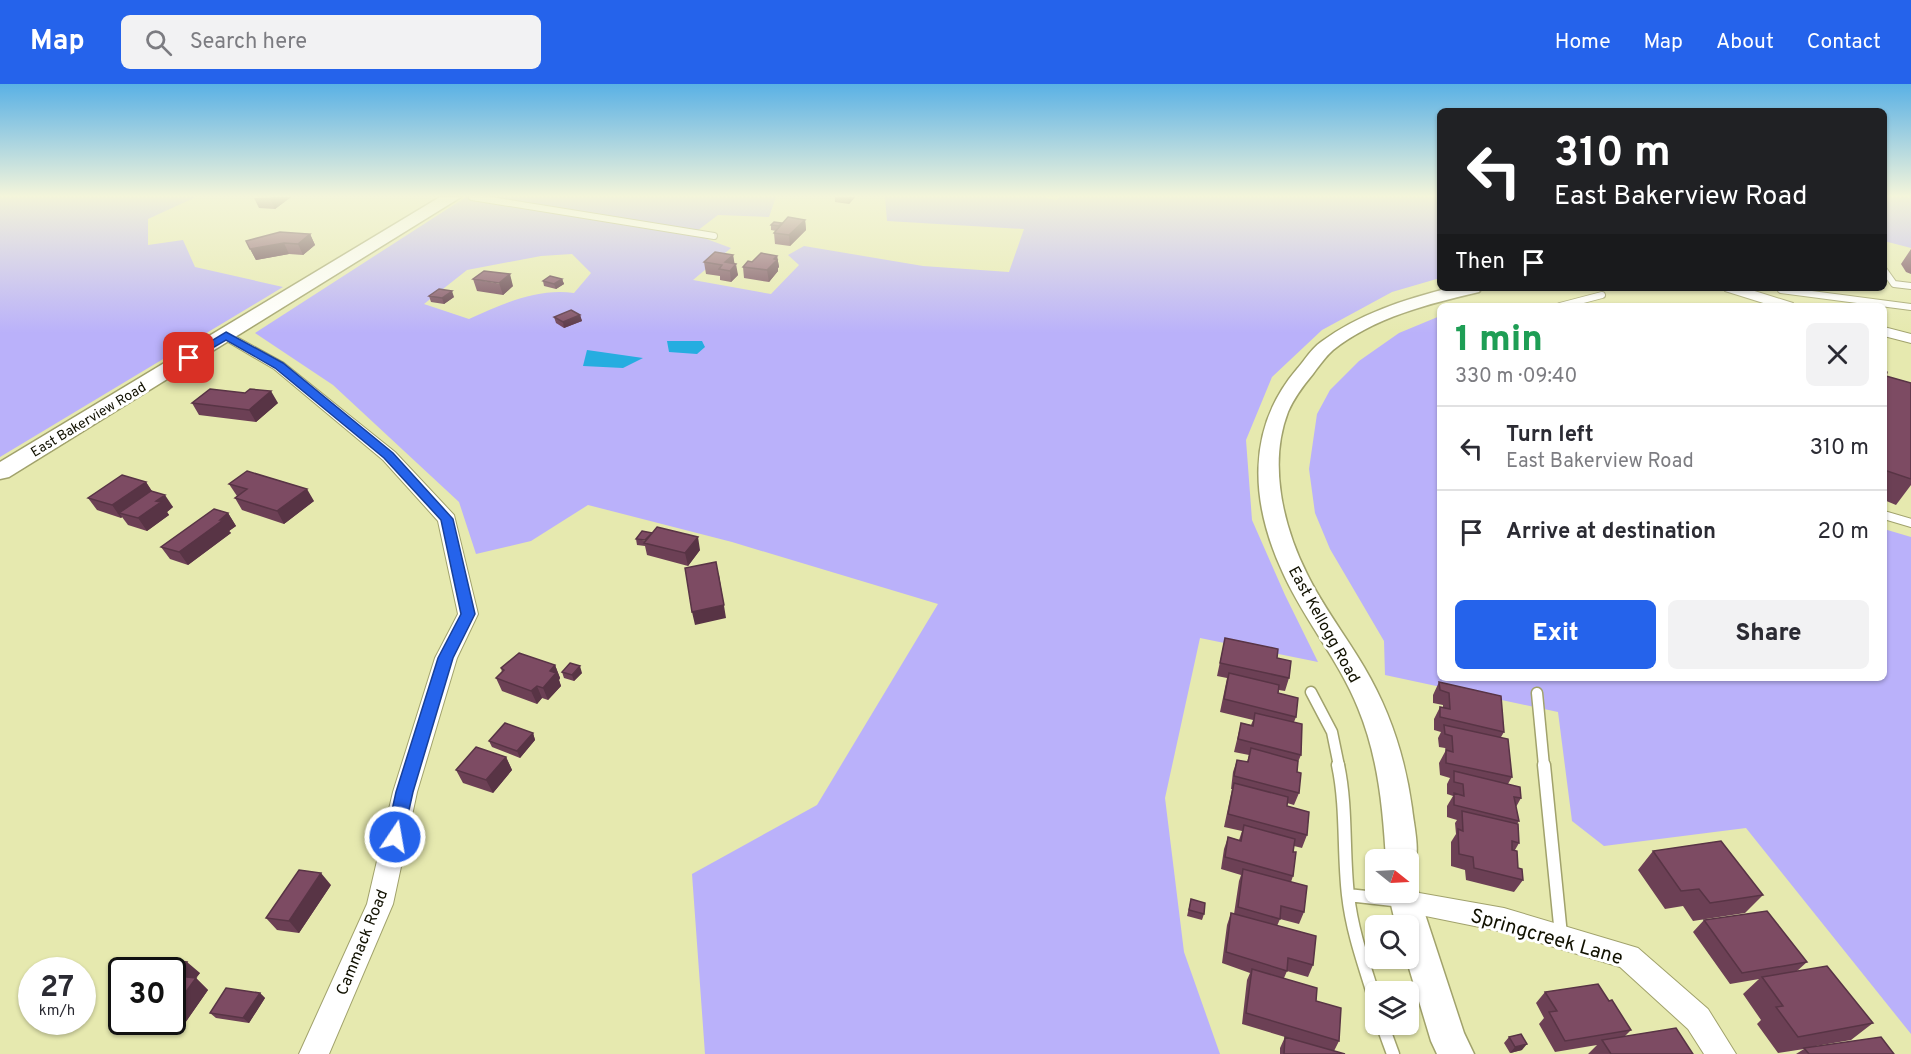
<!DOCTYPE html>
<html lang="en">
<head>
<meta charset="utf-8">
<style>
	:root { --surface:#fff; --page:#f2f2f3; --text:#2b2b33; --muted:#7c7c81; --line:#e1e1e2; --accent:#2563eb }
	body { margin:0; font-family:Overpass,sans-serif; background:var(--page); color:var(--text); height:100vh; display:flex; flex-direction:column; font-size:22px; white-space:nowrap }
	* { box-sizing:border-box; margin:0 }
	p { font-size:20px; color:var(--muted) }
	.icon { flex:none; width:33px; height:33px; fill:none; stroke:currentColor; stroke-width:2; stroke-linecap:round; stroke-linejoin:round }
	.map { position:relative; flex:1; overflow:hidden }
	.side { position:absolute; left:1437px; top:219px; width:450px; height:378px; display:flex; flex-direction:column; background:var(--surface); border-radius:9px; box-shadow:0 2px 4px #0004 }
	.side>* { flex:none }
	.hud { position:absolute; left:1437px; top:24px; width:450px; height:183px; border-radius:9px; box-shadow:0 2px 4px #0004; background:#202124; color:#fff; overflow:hidden }
	.needle { width:39px; rotate:108deg }
	.buttons { position:absolute; left:1365px; top:765px; display:grid; gap:12px }
	.buttons a { display:grid; place-items:center; width:54px; height:54px; border-radius:9px; background:var(--surface); box-shadow:0 2px 4px #0004; font-size:30px }
	.speed { position:absolute; left:18px; top:873px; display:flex; gap:12px; font-size:30px; font-weight:700; text-align:center }
	.speed>* { display:grid; place-content:center; width:78px; height:78px; border-radius:50%; background:var(--surface); box-shadow:0 2px 4px #0004; line-height:1 }
	.speed small { font-size:15px; font-weight:400 }
	.speed .limit { border:3px solid #111; border-radius:9px; background:#fff; color:#111 }
	.pin { position:absolute; display:grid; place-items:center; width:51px; height:51px; color:#fff; margin:-26px; border-radius:12px; box-shadow:0 3px 9px #0006 }
	.me { position:absolute; width:66px; margin:-33px; rotate:12deg; stroke-linejoin:round; filter:drop-shadow(0 0 4px #0008) }
	.turn { display:flex; align-items:center; gap:21px; height:126px; padding:0 18px; font-size:27px }
	.turn .icon { width:78px; height:78px; stroke-width:2.5 }
	.turn b { display:block; font-size:42px; line-height:51px }
	.then { display:flex; align-items:center; height:57px; padding:0 18px; background:#0003; gap:12px; font-size:22px }
	.round { display:grid; place-items:center; flex:none; width:63px; height:63px; border-radius:9px; background:var(--page) }
	.head { display:flex; align-items:center; justify-content:space-between; height:102px; padding:0 18px }
	h1 { font-size:36px; font-weight:800; line-height:45px; color:#1e9e55 }
	.button { display:flex; gap:12px; margin-top:auto; padding:12px 18px }
	.button a { flex:1; height:69px; border-radius:9px; background:var(--accent); color:#fff; font-size:24px; font-weight:800; line-height:69px; text-align:center }
	.button a+a { background:var(--page); color:var(--text) }
	ul { padding:0; list-style:none }
	li { display:flex; align-items:center; gap:18px; height:84px; padding:0 18px; border-top:2px solid var(--line) }
	li div { flex:1 }
	li b { display:block; font-size:22px }
	li em { font-style:normal }
	header { display:flex; align-items:center; gap:36px; box-sizing:border-box; height:84px; padding:0 30px; background:var(--accent); color:#fff }
	header strong { font-size:28px }
	nav { display:flex; gap:33px; margin-inline-start:auto; font-size:21px }
	.search { width:420px; height:54px; background:var(--page); display:flex; align-items:center; gap:15px; box-sizing:border-box; padding:0 21px; border-radius:9px; color:var(--muted); font-size:22px }
	.map>svg:first-child { display:block }
</style>
</head>
<body>
<header>
<strong>Map</strong>
<div class="search"><svg class="icon" aria-label="search" viewBox="0 0 24 24"><circle cx="10" cy="10" r="6"/><path d="M15 15l6 6"/></svg>Search here</div>
<nav><a>Home</a><a>Map</a><a>About</a><a>Contact</a></nav>
</header>
<div class="map">
<svg width="1911" height="970" viewBox="0 0 1911 970">
	<rect width="100%" height="100%" fill="#e6e9af"/>
	<path fill="#bab1fa" fill-rule="evenodd" d="M196,113L148,135V161L183,156L195,183L283,203L0,373V113Z
		M466,113H776L769,133L718,131L693,150L731,164L693,196L771,210L799,181L788,171L804,162L923,182L1009,188L1024,145L887,137L885,113H1043L1057,116L1058,113H1440V194L1392,208L1322,246L1272,293L1246,356L1252,436L1285,511L1318,578L1200,554L1165,714L1184,868L1220,970H705L692,790L817,721L938,520L732,458L588,421L531,457L476,470L459,418L333,301L255,249ZM572,170L591,189L574,209C537,204 502,220 469,235L424,220L467,186L541,172Z
		M1884,113H1911V164L1884,157Z
		M1440,232V594H1884V445L1911,453V950L1746,744L1604,762L1572,737L1558,628L1385,591L1384,557L1330,465L1315,429L1309,385L1317,330L1330,306L1359,277L1399,249Z"/>
	<path fill="#26ade0" d="M667,257H702L705,263L697,270L669,268Z
		M587,266L643,274L623,284L583,282Z"/>
	<g fill="none" stroke-linecap="round" stroke-linejoin="round">
		<g stroke="#a1a26c" stroke-width="8">
			<path id="service-far3" d="M472,113L714,152
				M1884,186L1894,200L1911,202
				M1781,206L1911,223
				M1560,222L1602,211"/>
		</g>
		<g stroke="#a1a26c" stroke-width="10">
			<path id="service-far2" d="M1884,431L1911,439"/>
		</g>
		<g stroke="#a1a26c" stroke-width="13">
			<path id="service-far1" d="M1311,608L1332,648L1339,682
				M1537,609L1544,682"/>
		</g>
		<g stroke="#a1a26c" stroke-width="15">
			<path id="service" d="M1338,681C1347,723 1343,768 1348,811C1352,848 1365,883 1376,919
				M1544,681L1561,851
				M1348,811L1402,817
				M1382,940L1393,970"/>
		</g>
		<g stroke="#a1a26c" stroke-width="2">
			<path id="minor" d="M1723,204H1745L1793,219L1795,222H1773L1725,207Z
				M1884,243L1911,250V259L1884,252Z
				M226,247L284,279L395,368L454,431L478,530L457,574L417,708L393,820L329,970H299L367,820L393,708L435,574L458,530L438,437L383,376L274,285L221,254L219,251Z
				M1408,807L1504,824L1638,864L1708,925L1736,970H1704L1688,945L1620,883L1504,848L1396,826L1392,818L1396,810Z"/>
		</g>
		<g stroke="#a1a26c" stroke-width="3">
			<path id="tertiary" d="M1450,204H1482L1479,208C1428,220 1375,233 1333,266C1325,273 1319,282 1313,290C1303,302 1294,314 1288,328C1268,380 1283,442 1307,490C1323,523 1346,552 1364,583C1390,627 1405,673 1412,724C1414,743 1421,768 1413,786L1408,787V776H1386C1383,724 1378,672 1358,624C1339,576 1304,536 1283,489C1251,420 1245,346 1297,285C1305,276 1311,265 1321,258C1359,230 1405,215 1450,204Z
				M1408,795L1415,798L1421,818L1464,949L1474,970H1437L1431,957L1406,874H1408V842H1396L1388,808H1408Z"/>
		</g>
		<g stroke="#a1a26c" stroke-width="3">
			<path id="secondary" d="M440,113H461L9,393L0,395V378Z"/>
		</g>
		<use href="#service-far3" stroke="#fff" stroke-width="6"/>
		<use href="#service-far2" stroke="#fff" stroke-width="8"/>
		<use href="#service-far1" stroke="#fff" stroke-width="10"/>
		<use href="#service" stroke="#fff" stroke-width="12"/>
		<use href="#minor" fill="#fff" fill-rule="evenodd"/>
		<use href="#tertiary" fill="#fff" fill-rule="evenodd"/>
		<use href="#secondary" fill="#fff" fill-rule="evenodd"/>
	</g>
	<path fill="#6c4055" d="M291,113L275,125L259,124L254,114Z
		M835,113H855L849,120L835,118Z
		M805,136L806,146L790,162L775,160L774,149L776,147L771,146V141Z
		M310,150L315,161L303,171L289,170L256,176L246,157Z
		M1911,165V190L1906,188L1901,180Z
		M733,171L734,180L738,191L731,198L720,196V192L706,190L704,178Z
		M777,172L779,183L778,184V187L769,198L744,194L743,183L752,178Z
		M473,195L513,202L503,211L477,207Z
		M562,195L564,200L556,205L544,202L543,197Z
		M429,212L454,213L444,220L431,218Z
		M580,231L582,237L564,244L556,239L554,233Z
		M1884,286L1886,292L1911,299V401L1896,421L1884,416Z
		M245,309L278,319L256,338L199,331L192,319Z
		M146,398L152,407L173,423L167,428L169,431L147,447L128,441L122,433L121,434L97,426L88,414Z
		M229,400L314,417L284,440L242,426L235,414L237,412Z
		M228,429L236,442L229,447L231,449L188,481L170,475L161,463Z
		M636,455L700,466L688,482L647,471L645,462L637,461Z
		M1225,554L1277,574L1289,594L1285,607L1279,606L1278,609L1296,633L1294,638L1301,671L1298,678L1297,688L1299,709L1294,721L1287,719V722L1307,751L1302,764L1294,762L1293,792L1291,798L1304,828L1299,840L1280,835L1277,842L1313,881L1308,893L1287,887L1284,894L1316,917L1339,957L1334,967L1345,970H1280V964L1285,953L1242,940L1247,896L1250,889L1222,879L1227,841L1231,829L1234,830L1239,797L1241,791L1221,785L1224,765L1228,753L1239,756L1242,747L1224,743L1232,705H1231L1233,688L1237,676L1247,678L1249,671L1234,668L1241,639L1251,641L1253,636L1220,628L1227,594L1217,592Z
		M555,581L560,594L559,596L561,602L548,616L542,614L537,620L502,607L496,594L502,588L501,584Z
		M562,588L582,589L574,597L564,594Z
		M1439,598L1504,648L1501,653L1512,693L1508,700L1521,714L1516,723L1519,737L1517,740L1519,759L1515,766L1518,784L1523,796L1514,808L1466,796L1465,786L1451,782V758L1456,750L1455,739L1457,736L1447,733V722L1453,712L1447,710V700L1450,694L1440,691L1439,679L1446,666L1445,664L1439,663L1438,654L1441,648L1434,646V635L1440,623H1443V621L1433,619V611Z
		M533,649L535,656L520,674L492,663L489,657Z
		M506,673L512,686L493,709L463,699L456,686Z
		M1653,767L1763,811L1745,829L1693,837L1683,822L1665,825L1638,786Z
		M331,801L299,849L277,846L266,834Z
		M1191,815L1204,830L1202,836L1187,832Z
		M1704,836L1807,878L1797,887L1873,939L1851,956L1816,962L1894,970H1796L1804,965L1778,969L1757,940L1761,936L1743,910L1759,895L1730,900L1693,848Z
		M172,886L200,889L196,894L208,906L185,939L172,938Z
		M1545,908L1609,917L1631,946L1625,952L1693,970H1588L1597,961L1555,968L1539,940L1544,934L1536,919Z
		M260,909L265,914L249,939L216,934L210,929Z
		M1509,953L1522,966L1510,969L1504,959Z"/>
	<path fill="#583445" d="M271,113H291L275,125L270,114Z
		M849,113H855L849,120L848,114Z
		M805,136L806,146L790,162L789,151Z
		M310,150L315,161L303,171L298,160Z
		M284,159L289,170L256,176L250,165Z
		M733,171L735,182L736,180L738,191L731,198L730,187L725,178Z
		M777,172L779,183L778,184V187L769,198L767,186Z
		M510,190L513,202L503,211L499,199Z
		M562,195L564,200L556,205L554,200Z
		M452,207L454,213L444,220L442,214Z
		M580,231L582,237L564,244L563,238Z
		M271,307L278,319L256,338L249,326Z
		M146,398L154,411L119,429L122,433L121,434L112,421Z
		M307,405L314,417L284,440L277,427Z
		M165,411L173,423L167,428L169,431L147,447L138,434L156,417Z
		M228,429L236,442L229,447L231,449L188,481L179,468Z
		M698,453L700,466L688,482L685,469Z
		M719,491L726,534L695,541L692,528Z
		M555,581L560,594L559,596L561,602L548,616L543,604L550,587Z
		M580,582L582,589L574,597L572,591Z
		M537,602L542,614L537,620L531,607Z
		M533,649L535,656L520,674L517,667Z
		M506,673L512,686L493,709L486,696Z
		M321,789L331,801L299,849L289,837Z
		M187,878L200,889L189,903L177,892Z
		M196,894L208,906L185,939L172,929V927Z
		M260,909L265,914L249,939L243,934Z
		M1527,960L1522,966L1510,969L1515,963Z"/>
	<path fill="#7d4b63" stroke="#583445" stroke-width="1.5" d="M788,133L805,136L789,151L774,149Z
		M774,138L782,139L779,142L771,141Z
		M280,148L310,150L298,160L284,159L250,165L246,157Z
		M715,168L733,171L725,178L736,180L730,187L719,185L722,181L704,178Z
		M761,169L777,172L774,175L777,176L767,186L743,183L748,177L752,178Z
		M484,187L510,190L499,199L473,195Z
		M550,192L562,195L554,200L543,197Z
		M439,205L452,207L442,214L429,212Z
		M571,226L580,231L563,238L554,233Z
		M1884,286L1887,288L1886,292L1911,299V395L1884,386Z
		M210,305L245,309L250,305L271,307L249,326L192,319Z
		M247,387L307,405L277,427L235,414L247,405L229,400Z
		M122,391L146,398L112,421L88,414Z
		M151,407L165,411L156,417L161,418L138,434L119,429Z
		M214,425L228,429L220,436H223L179,468L161,463Z
		M657,443L698,453L685,469L644,459Z
		M642,447L652,449L645,456L636,455Z
		M716,478L724,521L692,528L685,484Z
		M1225,554L1278,565L1277,574L1291,577L1289,594L1220,579Z
		M519,569L555,581L550,587L556,589L543,604L537,602L531,607L496,594L504,586L501,584Z
		M570,579L580,582L572,591L562,588Z
		M1229,589L1279,601L1278,609L1298,614L1296,633L1224,615Z
		M1439,598L1501,612L1504,648L1440,633V623L1450,625L1449,609L1440,606Z
		M1255,629L1302,640L1301,671L1238,655L1241,639L1253,642Z
		M505,639L533,649L517,667L489,657Z
		M1444,641L1508,655L1512,693L1446,679V666L1453,668L1452,652L1445,650Z
		M476,663L506,673L486,696L456,686Z
		M1251,664L1298,677L1297,688L1301,689L1299,709L1234,692L1237,676L1248,678Z
		M1454,687L1520,703L1521,714L1514,713L1519,737L1454,721V709L1464,712L1463,700L1454,698Z
		M1234,699L1288,713L1287,722L1309,728L1307,751L1228,730Z
		M1462,727L1518,740L1519,759L1512,757V766L1517,767L1518,784L1522,785L1523,796L1474,784L1473,773L1459,770L1458,745L1463,747Z
		M1244,741L1295,755L1293,768H1296L1293,792L1225,773L1228,753L1241,757Z
		M1721,757L1763,811L1710,819L1699,805L1681,807L1653,767Z
		M1243,785L1307,802L1304,828L1281,822L1280,835L1238,823Z
		M299,786L321,789L289,837L266,834Z
		M1191,815L1205,819L1204,830L1189,826Z
		M1767,827L1807,878L1742,889L1704,836Z
		M1231,829L1316,852L1313,881L1288,874L1287,887L1226,868Z
		M170,875L187,878L177,892L196,894L172,927V886H161Z
		M1827,882L1873,939L1798,953L1776,923L1783,922L1762,893Z
		M1252,885L1317,904L1316,917L1341,924L1339,957L1246,929Z
		M1598,900L1609,917L1612,916L1631,946L1565,957L1549,928L1557,927L1545,908Z
		M226,904L260,909L243,934L210,929Z
		M1676,944L1693,970H1611L1602,956Z
		M1521,950L1527,960L1515,963L1509,953Z
		M1285,953L1345,970H1284Z
		M1881,953L1894,970H1809L1804,964Z"/>
	<linearGradient id="sky" x2="0" y2="1"><stop stop-color="#5ab1e5"/><stop offset="0.45" stop-color="#f4f5db"/><stop offset="1" stop-color="#f4f5db" stop-opacity="0"/></linearGradient>
	<rect width="1911" height="249" fill="url(#sky)"/>
	<path fill="#2563eb" stroke="#184099" stroke-width="1.5" d="M226,248L283,279L393,369L453,435L475,530L453,574L413,708L403,753L401,758L395,761L389,758L386,753L396,708L438,574L461,530L441,436L384,374L275,284L226,256L192,276H185L183,274Z"/>
	<g text-anchor="middle" stroke-width="6" stroke-linejoin="round" paint-order="stroke">
		<g font-size="14" fill="#110" stroke="#fff">
			<text transform="translate(88 335) rotate(-31)" y="5">East Bakerview Road</text>
		</g>
		<g font-size="16" fill="#110" stroke="#fff">
			<text transform="translate(1325 540) rotate(61)" y="6">East Kellogg Road</text>
			<text transform="translate(361 858) rotate(-68)" y="6">Cammack Road</text>
		</g>
		<g font-size="20" fill="#110" stroke="#fff">
			<text transform="translate(1547 852) rotate(16)" y="7">Springcreek Lane</text>
		</g>
	</g>
</svg>
<div class="buttons">
<a><svg class="needle" viewBox="-14 -14 28 28"><path d="M0-13l5 13h-10z" fill="#e53935"/><path d="M0 13l5-13h-10z" fill="#7c7c81"/></svg></a>
<a><svg class="icon" aria-label="search" viewBox="0 0 24 24"><circle cx="10" cy="10" r="6"/><path d="M15 15l6 6"/></svg></a>
<a><svg class="icon" aria-label="layers" viewBox="0 0 24 24"><path d="M12 4l9 5-9 5-9-5zM3 14l9 5 9-5"/></svg></a>
</div>
<div class="speed"><div>27<small>km/h</small></div><div class="limit">30</div></div>
<div class="pin" style="left:189px;top:274px;background:#d93025"><svg class="icon" aria-label="arrive" viewBox="0 0 24 24"><path d="M6 21V4h12l-3 4 3 4H6"/></svg></div>
<svg class="me" style="left:395px;top:753px" viewBox="-20 -20 40 40"><circle r="17" fill="#2563eb" stroke="#fff" stroke-width="3"/><path d="M0-11L8 9 0 5-8 9z" fill="#fff"/></svg>
<div class="hud">
<div class="turn"><svg class="icon" aria-label="left" viewBox="0 0 24 24"><path d="M17 20v-9H6M10 6l-5 5 5 5"/></svg><div><b>310 m</b>East Bakerview Road</div></div>
<div class="then">Then<svg class="icon" aria-label="arrive" viewBox="0 0 24 24"><path d="M6 21V4h12l-3 4 3 4H6"/></svg></div>
</div>
<section class="side">
<div class="head"><div><h1>1 min</h1><p>330 m · 09:40</p></div><a class="round"><svg class="icon" aria-label="close" viewBox="0 0 24 24"><path d="M6 6l12 12M18 6L6 18"/></svg></a></div>
<ul>
<li><svg class="icon" aria-label="left" viewBox="0 0 24 24"><path d="M17 20v-9H6M10 6l-5 5 5 5"/></svg><div><b>Turn left</b><p>East Bakerview Road</p></div><em>310 m</em></li>
<li><svg class="icon" aria-label="arrive" viewBox="0 0 24 24"><path d="M6 21V4h12l-3 4 3 4H6"/></svg><div><b>Arrive at destination</b></div><em>20 m</em></li>
</ul>
<div class="button"><a>Exit</a><a>Share</a></div>
</section>
</div>
</body>
</html>
